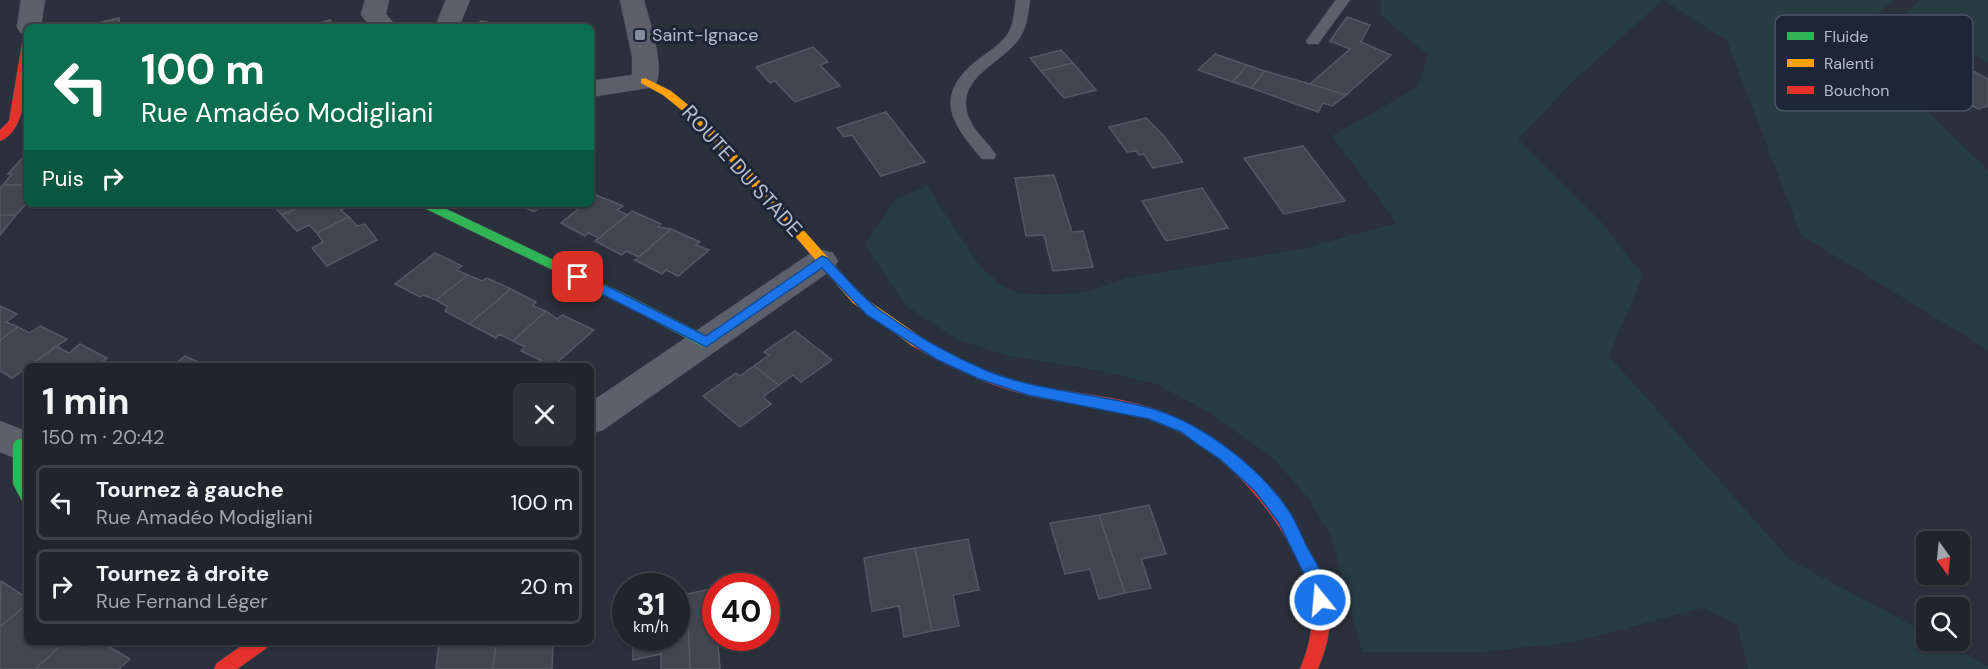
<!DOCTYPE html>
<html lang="fr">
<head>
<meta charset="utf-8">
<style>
	:root { --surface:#20252d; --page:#2d3139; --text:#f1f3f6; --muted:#a2a5aa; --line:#3d4249 }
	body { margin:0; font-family:"DM Sans",sans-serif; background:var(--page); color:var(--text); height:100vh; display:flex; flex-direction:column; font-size:22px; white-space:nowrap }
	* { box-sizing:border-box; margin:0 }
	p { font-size:20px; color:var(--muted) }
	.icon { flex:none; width:33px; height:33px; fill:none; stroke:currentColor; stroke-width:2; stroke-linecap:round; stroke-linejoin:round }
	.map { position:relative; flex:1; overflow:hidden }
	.details { position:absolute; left:24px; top:363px; width:570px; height:282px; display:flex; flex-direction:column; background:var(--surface); border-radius:9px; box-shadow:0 2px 4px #0004,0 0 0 2px var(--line) }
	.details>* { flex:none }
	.hud { position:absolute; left:24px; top:24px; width:570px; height:183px; border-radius:9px; box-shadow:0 2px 4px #0004,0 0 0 2px var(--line); background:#0b6e4f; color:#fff; overflow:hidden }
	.needle { width:39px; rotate:165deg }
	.fabs { position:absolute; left:1916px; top:531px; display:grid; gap:12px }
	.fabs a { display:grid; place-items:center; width:54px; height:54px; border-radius:9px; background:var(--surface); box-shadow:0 2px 4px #0004,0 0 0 2px var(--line); font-size:30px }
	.speed { position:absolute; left:612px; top:573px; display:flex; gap:12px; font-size:30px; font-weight:700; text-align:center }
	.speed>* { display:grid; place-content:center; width:78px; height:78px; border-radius:50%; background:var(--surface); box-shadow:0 2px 4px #0004,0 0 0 2px var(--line); line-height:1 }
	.speed small { font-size:15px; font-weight:400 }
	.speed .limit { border:9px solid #d22; background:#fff; color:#111 }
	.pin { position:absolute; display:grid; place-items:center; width:51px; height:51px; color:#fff; margin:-26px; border-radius:12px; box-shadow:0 3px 9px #0006 }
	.me { position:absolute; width:66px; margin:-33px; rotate:343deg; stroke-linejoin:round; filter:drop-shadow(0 0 4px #0008) }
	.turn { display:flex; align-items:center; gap:21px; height:126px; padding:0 18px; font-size:27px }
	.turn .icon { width:78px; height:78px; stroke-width:2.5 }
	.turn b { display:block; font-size:42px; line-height:51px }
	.then { display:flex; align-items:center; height:57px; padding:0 18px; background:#0003; gap:12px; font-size:22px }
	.round { display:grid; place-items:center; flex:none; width:63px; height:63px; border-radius:9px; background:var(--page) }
	.summary { display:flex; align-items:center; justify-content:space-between; height:102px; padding:0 18px }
	h1 { font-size:36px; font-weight:700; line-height:45px }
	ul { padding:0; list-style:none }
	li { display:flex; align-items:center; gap:18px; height:75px; margin:0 12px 9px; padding:0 6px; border:3px solid var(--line); border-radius:9px }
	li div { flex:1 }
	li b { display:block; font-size:22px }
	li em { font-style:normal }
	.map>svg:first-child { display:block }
</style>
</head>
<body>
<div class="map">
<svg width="1988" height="669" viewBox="0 0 1988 669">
	<rect width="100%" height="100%" fill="#2b313c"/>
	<path fill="#273c43" d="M1381,0H1893L1875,17L1871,33L1877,64L1988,170V350L1801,235L1727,41L1663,0L1573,81L1518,139L1601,222L1643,275L1609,356L1790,560L1926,633V640L1940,641L1988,666V669H1748L1737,624L1702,608L1574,642L1483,652H1362L1331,536L1310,500L1272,457L1208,412L1159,385L1101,371L1009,356L958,340L905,305L865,245L896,199L927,186L981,268L1004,287L1020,293L1045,295L1088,292L1126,278L1306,248L1397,223L1332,136L1418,87L1428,55L1380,14Z
		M1921,0H1988V62L1898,20Z"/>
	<path fill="#404650" stroke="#535963" stroke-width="1.5" d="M1347,17L1370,25L1361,42L1391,55L1346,95L1310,84L1350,49L1330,41Z
		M119,18L120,27H82Z
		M330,20L335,27H308Z
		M481,21L512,27H473Z
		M813,47L828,62L820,65L840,86L795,102L775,81L770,83L756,67Z
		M1061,50L1073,63L1041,71L1030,58Z
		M1215,54L1247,65L1233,82L1198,70Z
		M1073,63L1096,90L1064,98L1041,71Z
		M1247,65L1265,71L1251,88L1233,82Z
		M1971,70L1988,79V106L1978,109L1933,82Z
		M1265,71L1310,84L1346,95L1332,106L1323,103L1318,112L1251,88Z
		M886,112L925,162L881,176L852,135L844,137L837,128Z
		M1146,118L1164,136L1183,162L1153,168L1144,154L1139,155L1136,151L1127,152L1109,127Z
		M1303,146L1345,201L1284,214L1244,158Z
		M27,153V185H3L12,174H8Z
		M1054,175L1072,232L1083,231L1093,267L1053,271L1044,235L1026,236L1015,178Z
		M3,185H27V203L16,215H0V188Z
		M1202,188L1228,228L1166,241L1142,201Z
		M596,195L623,206L617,210L628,215L599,238L588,233L585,236L561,223L584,204H591V198Z
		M272,204H306L282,215Z
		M306,204H347L350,206L341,210L349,217L317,233L309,225L297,231L282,215Z
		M517,204H545L534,212Z
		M632,211L661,224L658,227L671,229L639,257L626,251L622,255L595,241Z
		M0,215H16L0,235Z
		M349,217L357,226L365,224L377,240L327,266L312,248L323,242L317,233Z
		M671,229L700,242L696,245L709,250L678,276L666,270L662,274L635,260Z
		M435,253L462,266L456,270L468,275L436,300L423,295L420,297L395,284Z
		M468,275L482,281L487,278L511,289L469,324L445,311L448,307L436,300Z
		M511,289L536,302L533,306L546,311L513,341L499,334L496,338L469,324Z
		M0,306L17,314L6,322L18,327L0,340Z
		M546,311L557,319L562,315L594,330L553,366L521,351L525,347L513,341Z
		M40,326L67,339L12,378L0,371V340L18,327L30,333Z
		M795,331L832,360L801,382L793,375L779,385L754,366L769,355L764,352Z
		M80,344L107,358L96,366H29L56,346L69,353Z
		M185,356L207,366H172Z
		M754,366L779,385L763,397L771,404L740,427L703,396L736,373L740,376Z
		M1149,505L1166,554L1141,559L1151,588L1125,593L1099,515Z
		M1099,515L1125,593L1099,599L1090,569L1065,574L1050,523Z
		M968,539L979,590L953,595L959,626L932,631L915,548Z
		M915,548L932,631L904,637L899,606L872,611L864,558Z
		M1,581L27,598V604L0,627Z
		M716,588V638H746L718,644L720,669H690L687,594Z
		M687,594L690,669H661V654L633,660V638H676V596Z
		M27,604V642H65L35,669H0V627Z
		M65,642H79L87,647L92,642H101L130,659L119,669H35Z
		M439,642H496L493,669H436Z
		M496,642H553L552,669H493Z"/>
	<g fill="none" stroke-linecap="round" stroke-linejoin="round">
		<g stroke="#494e59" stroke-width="1">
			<path id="lane" d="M1016,0H1030C1028,13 1027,28 1019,39C1000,65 953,79 969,118C975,133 988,142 996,155L994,159H982C952,124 933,97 975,62C985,54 999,46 1007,35C1014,26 1014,11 1016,0Z
				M1336,0H1350L1318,44H1308L1306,41Z"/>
		</g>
		<g stroke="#494e59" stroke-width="1">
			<path id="street" d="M21,0H45L41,27H27V34L20,32L17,27Z
				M365,0H389L386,14L397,27H371L361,15Z
				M446,0H470L459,27H435Z
				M620,0H644C649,21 667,69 654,87L591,97V81L632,75V56Z
				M822,250L833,253L838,261L833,269L603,430L591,434V402L811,253Z
				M0,421L23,430L27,428V458L20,460L0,452Z"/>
		</g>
		<g stroke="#494e59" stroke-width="1">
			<path id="fast" d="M420,204H436L627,295L711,338L713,342L706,347L701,346L617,301L422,207Z
				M20,439L25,441L27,444V502L22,501L13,484V445L15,441Z"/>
		</g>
		<g stroke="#494e59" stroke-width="1">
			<path id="slow" d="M645,78L671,91L703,117L863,297L924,339L926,343L924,347H914L853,303L695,121L663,95L641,83V79Z"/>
		</g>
		<g stroke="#494e59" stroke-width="1">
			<path id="jam" d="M27,41C27,67 30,130 0,141V130L9,121L22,44Z
				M919,338C930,341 941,349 951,354C970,364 990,373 1010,379C1058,394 1110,393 1157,410C1223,434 1276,485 1308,548C1318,566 1327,586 1329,607C1332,629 1326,649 1318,669H1300C1320,621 1314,587 1289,543C1256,486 1204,434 1140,416C1103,405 1064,404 1027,395C987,385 950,367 914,347L912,343Z
				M247,642H269L267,648L237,669H214L217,663Z"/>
		</g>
		<use href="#lane" fill="#5c606a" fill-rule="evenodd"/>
		<use href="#street" fill="#5c606a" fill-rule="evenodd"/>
		<use href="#fast" fill="#30b455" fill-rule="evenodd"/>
		<use href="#slow" fill="#ff9f0a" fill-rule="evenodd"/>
		<use href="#jam" fill="#e5322d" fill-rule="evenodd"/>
	</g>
	<path fill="#1a73e8" stroke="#114b97" stroke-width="1.5" d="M822,256L827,258C843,274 859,295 878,309C911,333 948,354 985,370C1038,392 1097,393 1153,409C1204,424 1262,469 1291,514C1297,525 1302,536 1307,547C1315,562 1334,588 1326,605L1320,608L1314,605L1308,582L1279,523L1255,491L1220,459L1200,446L1181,432L1149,419L1028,395L977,378L936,359L867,315L822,268L706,347L574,280L572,277L578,272L583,274L706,336Z"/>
	<rect fill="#858c9a" stroke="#1d2638" stroke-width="2" x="634" y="29" width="12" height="12" rx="3"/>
	<g text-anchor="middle" stroke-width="6" stroke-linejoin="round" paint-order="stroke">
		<g font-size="18" fill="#b6bdcd" stroke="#1d2638" text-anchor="start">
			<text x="652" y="41">Saint-Ignace</text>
		</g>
		<g font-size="21" fill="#b6bdcd" stroke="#1d2638">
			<text transform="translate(742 171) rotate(48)" y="7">ROUTE DU STADE</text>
		</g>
	</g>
	<rect x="1775" y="15" width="198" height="96" rx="9" fill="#1d2638" stroke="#4b5365" stroke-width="1.5"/>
	<rect x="1787" y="32" width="27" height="8" fill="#30b455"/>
	<rect x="1787" y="59" width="27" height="8" fill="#ff9f0a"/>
	<rect x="1787" y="86" width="27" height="8" fill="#e5322d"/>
	<g font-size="16" fill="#b6bdcd">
		<text x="1824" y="42">Fluide</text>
		<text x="1824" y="69">Ralenti</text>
		<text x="1824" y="96">Bouchon</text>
	</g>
</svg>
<div class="fabs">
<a><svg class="needle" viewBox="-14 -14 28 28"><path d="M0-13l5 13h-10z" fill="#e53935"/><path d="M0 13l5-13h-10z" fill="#a2a5aa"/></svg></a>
<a><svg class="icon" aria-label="search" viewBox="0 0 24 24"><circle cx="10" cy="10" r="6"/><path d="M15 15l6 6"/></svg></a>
</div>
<div class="speed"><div>31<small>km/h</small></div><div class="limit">40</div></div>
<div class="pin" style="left:578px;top:277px;background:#d93025"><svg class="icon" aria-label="arrive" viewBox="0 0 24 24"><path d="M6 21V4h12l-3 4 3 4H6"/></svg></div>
<svg class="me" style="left:1320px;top:600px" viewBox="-20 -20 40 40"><circle r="17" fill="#1a73e8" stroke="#fff" stroke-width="3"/><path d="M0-11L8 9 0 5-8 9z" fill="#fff"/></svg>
<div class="hud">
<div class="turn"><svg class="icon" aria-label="left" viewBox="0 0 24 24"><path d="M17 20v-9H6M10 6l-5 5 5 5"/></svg><div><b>100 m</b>Rue Amadéo Modigliani</div></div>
<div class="then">Puis<svg class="icon" aria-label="right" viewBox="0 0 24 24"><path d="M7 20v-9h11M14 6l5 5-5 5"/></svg></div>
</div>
<section class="details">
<div class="summary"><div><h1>1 min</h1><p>150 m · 20:42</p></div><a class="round"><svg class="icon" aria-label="close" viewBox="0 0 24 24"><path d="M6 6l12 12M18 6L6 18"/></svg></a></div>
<ul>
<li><svg class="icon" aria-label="left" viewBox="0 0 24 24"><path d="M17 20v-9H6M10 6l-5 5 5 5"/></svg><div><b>Tournez à gauche</b><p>Rue Amadéo Modigliani</p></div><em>100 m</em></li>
<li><svg class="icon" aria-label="right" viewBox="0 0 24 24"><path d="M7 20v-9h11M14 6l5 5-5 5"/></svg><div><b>Tournez à droite</b><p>Rue Fernand Léger</p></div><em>20 m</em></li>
</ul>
</section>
</div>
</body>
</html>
